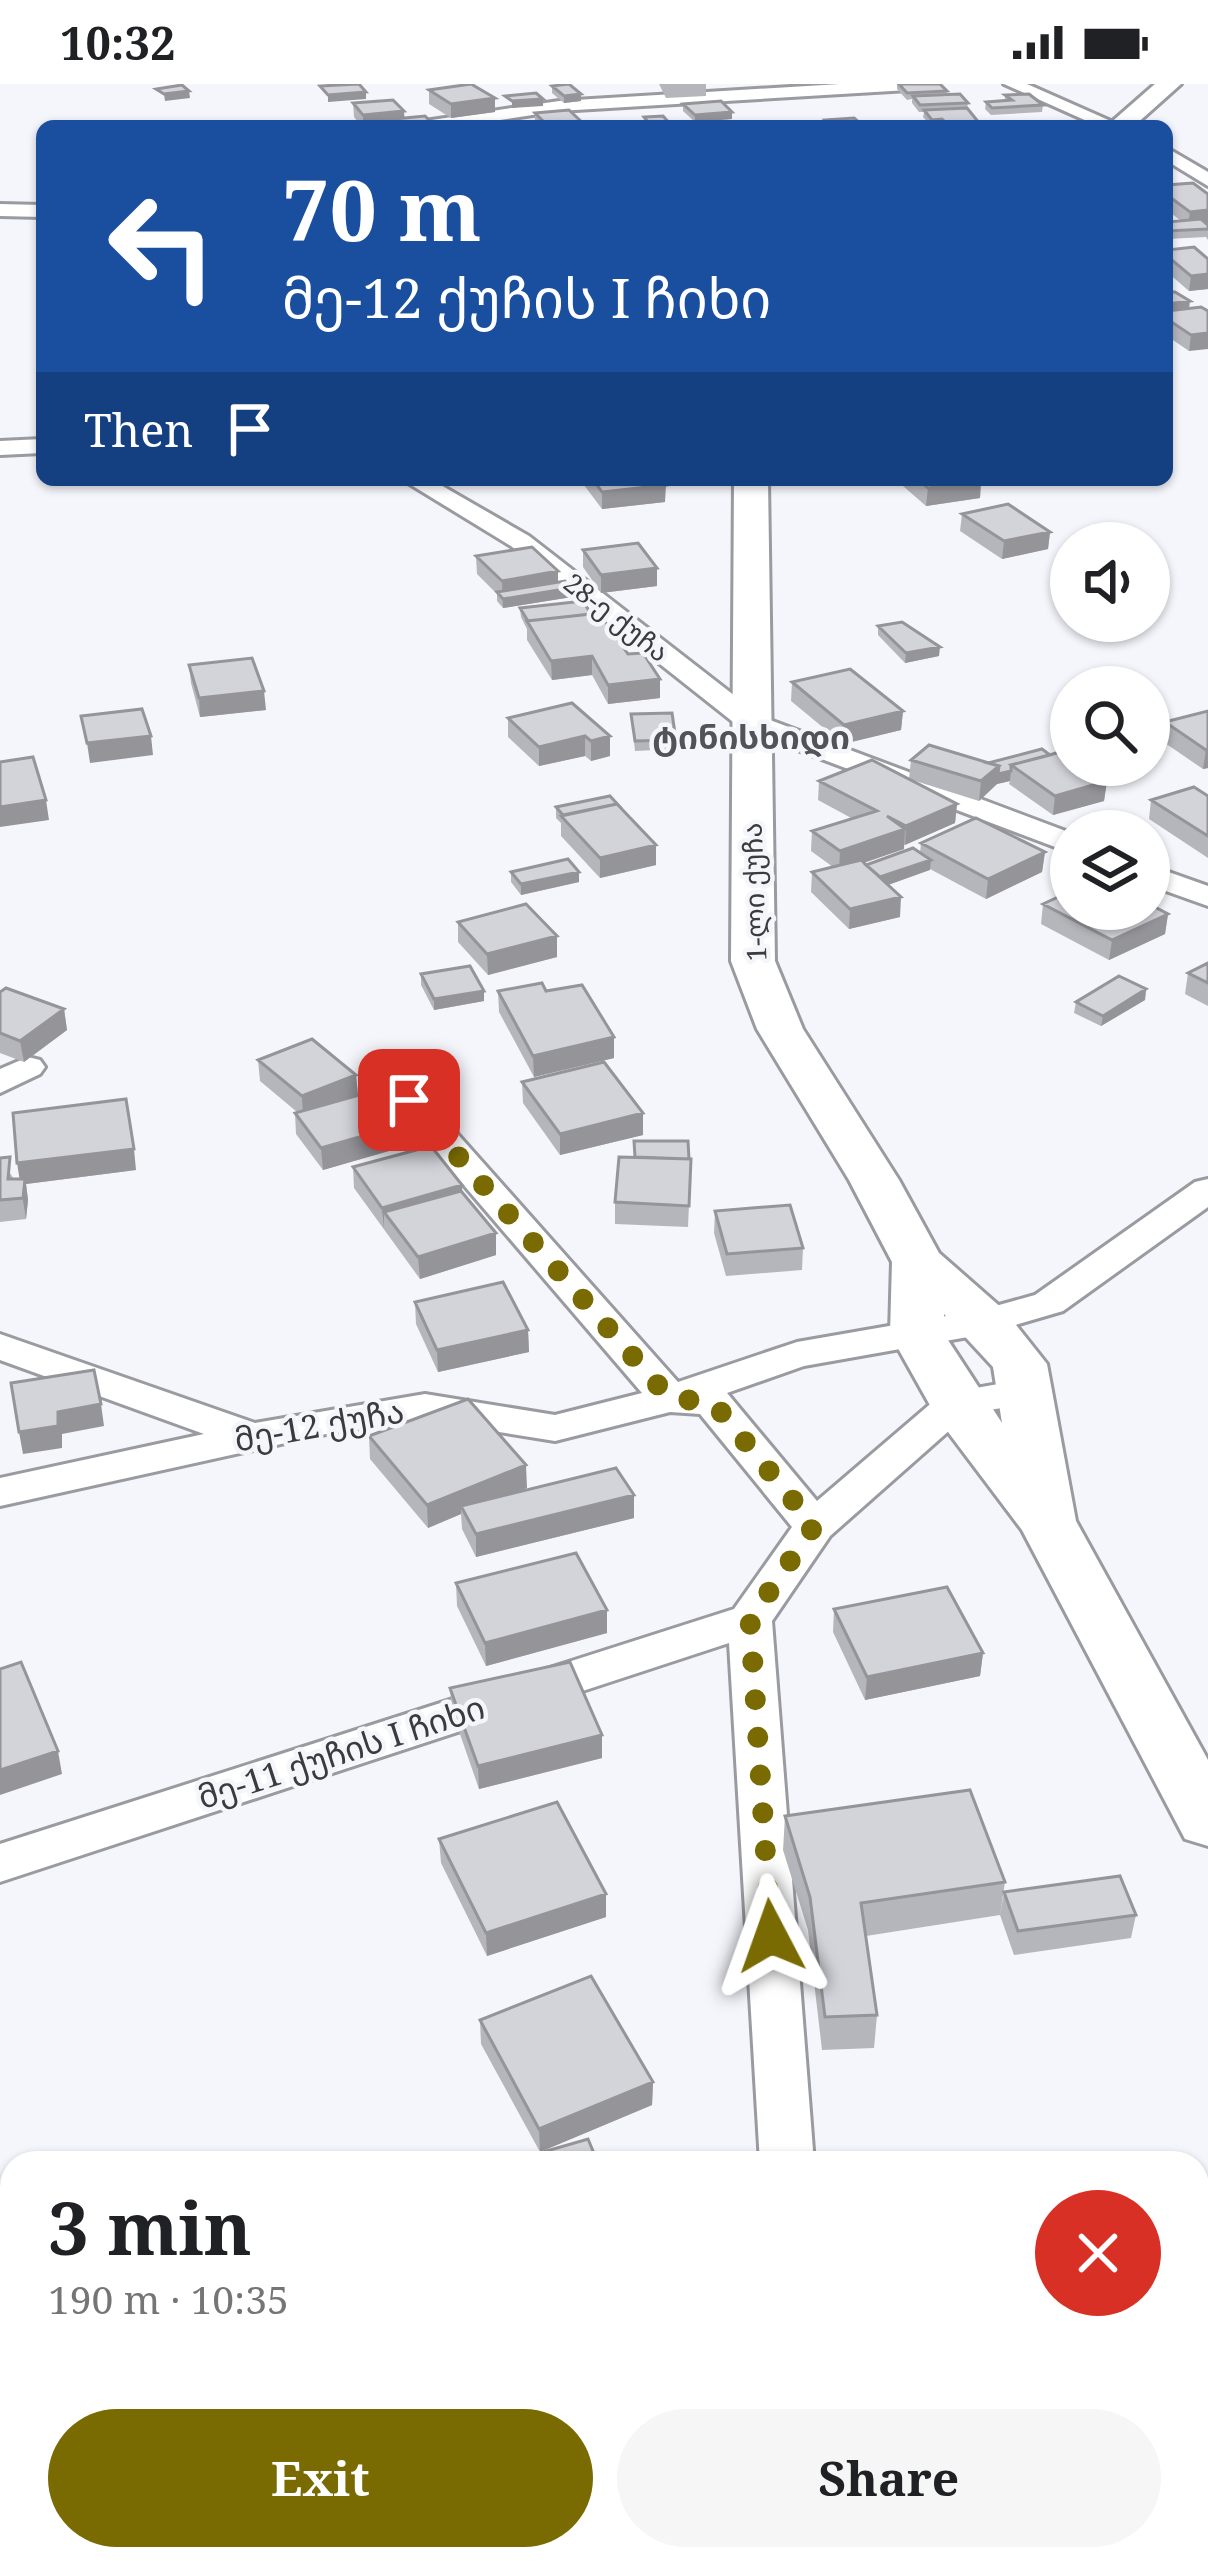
<!DOCTYPE html>
<html lang="en">
<head>
<meta charset="utf-8">
<style>
	:root { --surface:#fff; --page:#f6f6f6; --text:#202124; --muted:#757577; --accent:#796a01 }
	body { margin:0; font-family:"Noto Serif","Noto Sans Georgian",serif; background:var(--page); color:var(--text); height:100vh; display:flex; flex-direction:column; font-size:45px; white-space:nowrap }
	* { box-sizing:border-box; margin:0 }
	p { font-size:39px; color:var(--muted) }
	.icon { flex:none; width:66px; height:66px; fill:none; stroke:currentColor; stroke-width:2; stroke-linecap:round; stroke-linejoin:round }
	.map { position:relative; flex:1; overflow:hidden }
	.sheet { position:absolute; left:0px; top:2067px; width:1209px; height:420px; display:flex; flex-direction:column; background:var(--surface); border-radius:36px 36px 0 0; box-shadow:0 3px 9px #0004 }
	.sheet>* { flex:none }
	.guide { position:absolute; left:36px; top:36px; width:1137px; height:366px; border-radius:18px; box-shadow:0 3px 9px #0004; background:#1a4fa0; color:#fff; overflow:hidden }
	.fabs { position:absolute; left:1050px; top:438px; display:grid; gap:24px }
	.fabs a { display:grid; place-items:center; width:120px; height:120px; border-radius:50%; background:var(--surface); box-shadow:0 3px 9px #0004; font-size:60px }
	.pin { position:absolute; display:grid; place-items:center; width:102px; height:102px; color:#fff; margin:-51px; border-radius:24px; box-shadow:0 6px 18px #0006 }
	.me { position:absolute; width:132px; margin:-66px; rotate:356deg; stroke-linejoin:round; filter:drop-shadow(0 0 9px #0008) }
	.turn { display:flex; align-items:center; gap:42px; height:252px; padding:0 48px; font-size:54px }
	.turn .icon { width:156px; height:156px; stroke-width:2.5 }
	.turn b { display:block; font-size:84px; line-height:102px }
	.then { display:flex; align-items:center; height:114px; padding:0 48px; background:#0003; gap:24px; font-size:45px }
	.round { display:grid; place-items:center; flex:none; width:126px; height:126px; border-radius:63px; background:var(--page) }
	.headline { display:flex; align-items:center; justify-content:space-between; height:204px; padding:0 48px }
	h1 { font-size:72px; font-weight:700; line-height:90px }
	.action { display:flex; gap:24px; margin-top:auto; padding:24px 48px }
	.action a { flex:1; height:138px; border-radius:72px; background:var(--accent); color:#fff; font-size:48px; font-weight:700; line-height:138px; text-align:center }
	.action a+a { background:var(--page); color:var(--text) }
	.status { display:flex; justify-content:space-between; align-items:center; height:84px; padding:0 60px; background:var(--surface); direction:ltr }
	.status svg { height:33px; fill:currentColor }
	.map>svg:first-child { display:block }
</style>
</head>
<body>
<div class="status"><b>10:32</b><svg viewBox="0 0 49 12"><path d="M0 12V9h3v3zM5 12V6h3v6zM10 12V3h3v9zM15 12V0h3v12zM26 1h20v11H26zM47 4h2v5h-2z"/></svg></div>
<div class="map">
<svg width="1208" height="2487" viewBox="0 0 1208 2487">
	<rect width="100%" height="100%" fill="#f5f6fc"/>
	<g fill="none" stroke-linecap="round" stroke-linejoin="round">
		<g stroke="#9a9ba1" stroke-width="6">
			<path id="minor" d="M840,0H933L925,5L559,27L460,42H416L425,37L559,17Z
				M1004,0H1027L1122,42H1098Z
				M1167,64L1208,88V102L1167,77Z
				M0,120L42,121V133L0,132Z
				M42,355V369L0,371V357Z
				M403,396H432L529,452L762,633L1071,749V769L742,645L511,462Z
				M1149,781L1208,802V822L1149,801Z
				M28,973L40,976L45,983L40,990L0,1009V985Z
				M409,1006L421,1009L678,1298L797,1258L981,1226L1035,1211L1195,1098L1208,1095V1123L1063,1227L985,1250L804,1282L727,1309L817,1417L942,1310L1027,1295L1041,1299L1047,1308L1041,1317L968,1330L830,1452L772,1537L814,2079H760L729,1559L0,1798V1760L734,1525L792,1443L700,1330L670,1328L555,1357L425,1336L326,1350L0,1422V1394L204,1350L0,1276V1250L255,1339L425,1310L555,1331L642,1309L397,1023L392,1016L397,1009Z
				M497,2475H577L572,2487H491Z
				M792,2475H852L854,2487H792Z"/>
		</g>
		<g stroke="#9a9ba1" stroke-width="6">
			<path id="secondary" d="M1155,0H1181L1134,42H1107Z
				M734,396H768L775,877L803,945L899,1096L939,1169L1004,1226L1047,1280L1076,1437L1208,1676V1762L1185,1755L1022,1446L936,1332L890,1250L892,1178L849,1096L757,945L731,877ZM944,1230L993,1283L1002,1339L944,1250Z"/>
		</g>
		<use href="#minor" fill="#fff" fill-rule="evenodd"/>
		<use href="#secondary" fill="#fff" fill-rule="evenodd"/>
	</g>
	<path fill="#b5b6bb" d="M659,0H706V12L666,14Z
		M897,0H940L947,7V11L968,19L967,25L980,42H931L923,33L924,28H919L912,19V15L907,16L897,5Z
		M552,2L581,17L564,19L552,9Z
		M429,6L495,28L451,34L429,20Z
		M1005,11L1043,21L1042,28L991,31L985,25L986,18L1005,17Z
		M353,19L405,34L435,42H361L354,33Z
		M683,20L732,35L695,38L683,27Z
		M535,29L586,42H541L535,36Z
		M1167,101L1208,110V156L1206,153L1167,155V138L1181,137L1167,126Z
		M1167,166L1208,175V205L1189,207L1167,188Z
		M1167,208L1189,224L1201,223L1189,267L1167,252Z
		M584,396H662L665,418L602,425L584,401Z
		M903,396L981,397L980,414L926,422L903,402Z
		M962,430L1050,448L1048,465L1002,475L960,447Z
		M583,466L657,484V502L601,509L583,483Z
		M476,472L558,498L571,504L572,513L503,524L497,517V510L477,490Z
		M520,524L591,530L628,570L660,595V614L608,620L592,591L552,596L527,556V545L521,533Z
		M878,542L939,572L905,579L878,551Z
		M189,581L266,626L200,633L191,599Z
		M792,598L903,627L901,646L843,660L791,617Z
		M572,619L610,672L591,677L585,672L539,682L508,653V634Z
		M1208,627V684L1203,685L1162,657L1165,638Z
		M631,630L676,656V665L635,667Z
		M1050,671L1107,697L1104,717L1053,731L1009,700L1010,697L997,700L979,717L909,695L911,676L988,679Z
		M819,697L957,720L955,739L904,761V765L864,779L866,781L920,769L921,759L1045,768L1042,788L986,815L930,785L888,801L900,833L849,845L811,808L812,788L833,783L811,767L812,747L853,735L818,716Z
		M1208,712V774L1149,735L1151,716Z
		M556,723L656,761V781L600,794L561,752V739L556,734Z
		M511,788H579V798L521,811L511,798Z
		M1043,820L1168,830L1165,850L1109,876L1041,840Z
		M458,838L557,852V873L488,891L458,858Z
		M1208,879V922L1185,910L1188,889Z
		M421,890L484,907V917L434,926L421,901Z
		M1146,905L1145,916L1101,942L1074,929L1076,918Z
		M498,907H546L614,953V974L534,993L499,928Z
		M0,908L64,925L67,946L24,978L0,969Z
		M258,976L356,991L358,1011L412,1038L413,1060L323,1086L296,1050L295,1029L297,1028L260,997Z
		M522,998L643,1051L560,1071L523,1019Z
		M0,1074L14,1095L136,1086L26,1100L28,1116L26,1135L0,1138Z
		M691,1075L688,1143L615,1140V1118Z
		M353,1083L462,1108L496,1171L420,1195L354,1104Z
		M715,1127L803,1164L802,1186L726,1192L714,1149Z
		M415,1218L528,1246L529,1268L438,1288L416,1240Z
		M369,1352L527,1404L512,1410L634,1434L476,1473L462,1445L461,1430L428,1444L370,1375Z
		M456,1499L607,1549L486,1582L457,1522Z
		M834,1525L983,1569L980,1592L865,1616L833,1548Z
		M450,1604L602,1674L479,1705L452,1627Z
		M785,1732L1005,1798L1000,1831L866,1852L877,1931L874,1964L822,1966L808,1846L783,1766Z
		M439,1755L606,1833L487,1872L441,1779Z
		M1004,1808L1136,1831L1131,1854L1014,1871L1000,1831Z
		M480,1936L653,1998L652,2021L540,2068L481,1960Z"/>
	<path fill="#949499" d="M189,7L190,14L165,17L164,10Z
		M366,8V15L328,18V11Z
		M581,10V17L564,19V12Z
		M495,14V28L451,34V20Z
		M543,15V22L512,24V17Z
		M404,27L405,41L384,36V42H363V31Z
		M732,28V35L695,38V31Z
		M942,35L941,42H932V36Z
		M1208,126V141L1188,142L1190,128Z
		M1208,190V205L1189,207L1191,192Z
		M1190,217L1189,225L1167,228V220Z
		M1208,249V265L1189,267L1191,251Z
		M981,397L980,414L926,422L928,404Z
		M666,401L665,418L602,425V408Z
		M1050,448L1048,465L1002,475L1004,457Z
		M657,484V502L601,509V491Z
		M558,487V505L571,504L572,513L503,524L502,497Z
		M940,563L939,572L905,579L906,569Z
		M592,572V591L552,596L551,577Z
		M660,595V614L608,620V601Z
		M264,607L266,626L200,633L199,614Z
		M903,627L901,646L843,660L844,641Z
		M151,652L153,671L90,679L87,659Z
		M585,652V672L539,682V663Z
		M610,652V672L591,677V657Z
		M1208,665V684L1203,685L1206,666Z
		M999,682L1011,687L1010,697L997,700L979,717L981,697Z
		M1107,697L1104,717L1053,731L1055,712Z
		M46,716L49,736L0,743V723Z
		M957,720L955,739L905,761L906,742Z
		M905,745L904,765L839,787L840,767Z
		M656,761V781L600,794V774Z
		M1045,768L1042,788L986,815L988,795Z
		M931,776L930,786L874,806L875,795Z
		M579,788V798L521,811V800Z
		M901,813L900,833L849,845L850,825Z
		M1168,830L1165,850L1109,876L1112,856Z
		M557,852V873L488,891L487,870Z
		M1146,905L1145,916L1101,942L1103,932Z
		M484,907V917L434,926V915Z
		M64,925L67,946L24,978L20,957Z
		M614,953V974L534,993L533,972Z
		M356,991L358,1012L303,1034L302,1012Z
		M643,1029V1051L560,1071V1050Z
		M412,1038L413,1060L323,1086L321,1064Z
		M134,1065L136,1086L26,1100L28,1116L26,1135L17,1079Z
		M462,1101L463,1123L384,1128V1145L382,1124Z
		M496,1149V1171L420,1195L418,1173Z
		M528,1246L529,1268L438,1288L437,1266Z
		M101,1320L104,1342L62,1350V1364L23,1370L19,1348L58,1328Z
		M526,1381L527,1404L464,1429L461,1422V1430L428,1444L427,1421Z
		M634,1411V1434L476,1473V1450Z
		M607,1526V1549L486,1582L485,1559Z
		M983,1569L980,1592L865,1616L867,1593Z
		M602,1651V1674L479,1705L478,1682Z
		M58,1667L62,1690L0,1711V1686Z
		M606,1810V1833L487,1872L486,1849Z
		M653,1998L652,2021L540,2068L539,2045Z"/>
	<path fill="#d3d4da" stroke="#949499" stroke-width="3" d="M359,0L366,8L328,11L320,2Z
		M471,0L495,14L451,20L429,6Z
		M569,0L581,10L564,12L552,2Z
		M899,0H940L947,7L907,9Z
		M182,1L189,7L164,10L156,5Z
		M536,9L543,15L512,17L505,12Z
		M960,10L968,19L920,21L913,12Z
		M1029,10L1043,21L992,24L986,18L1012,16L1005,11Z
		M393,16L404,27L363,31L353,19Z
		M721,17L732,28L695,31L683,20Z
		M967,24L980,40L949,42L942,35L932,36L924,26Z
		M569,26L586,42H548L535,29Z
		M425,32L435,42H389L384,36Z
		M663,32L672,42H651L644,33Z
		M854,34L862,41L831,42L825,36Z
		M1193,99L1208,110V126L1190,128L1167,111V101Z
		M1201,135L1208,141V145L1167,147V138Z
		M1194,163L1208,175V190L1191,192L1167,172V166Z
		M1167,208H1175L1190,217L1167,220Z
		M1201,223L1208,227V249L1191,251L1167,235V227Z
		M593,396H662L666,401L602,408Z
		M918,396H981V397L928,404Z
		M1008,420L1050,448L1004,457L962,430Z
		M638,459L657,484L601,491L583,466Z
		M532,463L558,487L502,497L476,472Z
		M565,497L571,504L503,515L497,508Z
		M583,517L591,530L528,537L520,524Z
		M599,529L628,570L643,569L660,595L608,601L592,572L551,577L527,537Z
		M902,538L940,563L906,569L878,542Z
		M252,574L264,607L199,614L189,581Z
		M850,585L903,627L844,641L792,598Z
		M572,619L610,652L591,657L585,652L539,663L508,634Z
		M142,625L151,652L87,659L81,632Z
		M1208,627V665L1206,666L1165,638Z
		M672,629L676,656L635,657L631,630Z
		M929,661L999,682L981,697L911,676Z
		M1042,665L1050,671L1011,681V687L998,690L999,682L988,679Z
		M1064,667L1071,672V681H1084L1107,697L1055,712L1011,681Z
		M33,673L46,716L0,723V678Z
		M872,676L957,720L906,742L887,732L905,745L840,767L812,747L877,727L819,697Z
		M1194,703L1208,712V752L1151,716Z
		M610,712L622,725L617,720L563,731L556,723Z
		M617,720L656,761L600,774L561,732Z
		M976,734L1045,768L988,795L921,759Z
		M913,764L931,776L880,793L866,781Z
		M568,775L579,788L521,800L511,788Z
		M861,776L901,813L850,825L812,788Z
		M1071,807V825H1149V820L1168,830L1112,856L1043,820Z
		M526,820L557,852L487,870L458,838Z
		M1208,879V899L1188,889Z
		M470,882L484,907L434,915L421,890Z
		M1119,892L1146,905L1103,932L1076,918Z
		M542,899L546,907L582,901L614,953L533,972L498,907Z
		M6,904L64,925L20,957L0,949V908Z
		M312,955L356,991L302,1012L258,976Z
		M604,978L643,1029L560,1050L522,998Z
		M384,1004L412,1038L321,1064L295,1029Z
		M126,1015L134,1065L17,1079L13,1029Z
		M634,1057H688L689,1075L635,1073Z
		M431,1062L462,1101L382,1124L353,1083Z
		M10,1073L8,1095H25L23,1114L0,1116V1074Z
		M619,1073L691,1075L689,1122L615,1118Z
		M461,1107L496,1149L418,1173L384,1128Z
		M790,1121L803,1164L727,1170L715,1127Z
		M503,1198L528,1246L437,1266L415,1218Z
		M94,1286L101,1320L58,1328V1342L19,1348L11,1299Z
		M468,1315L526,1381L427,1421L369,1352Z
		M616,1384L634,1411L476,1450L461,1422Z
		M576,1469L607,1526L485,1559L456,1499Z
		M947,1503L983,1569L867,1593L834,1525Z
		M21,1578L58,1667L0,1686V1585Z
		M570,1578L602,1651L478,1682L450,1604Z
		M970,1706L1005,1798L861,1819L877,1931L825,1933L810,1813L785,1732Z
		M557,1718L606,1810L486,1849L439,1755Z
		M1120,1792L1136,1831L1018,1847L1004,1808Z
		M591,1892L653,1998L539,2045L480,1936Z
		M588,2055L598,2079H505Z
		M12,2411V2475H87L92,2487H0V2416Z"/>
	<g fill="none" stroke-linecap="round" stroke-linejoin="round">
		<path stroke="#796a01" stroke-width="21" stroke-dasharray="0 37.8" d="M409,1016L670,1315L712,1317L814,1442L750,1536L771,1852"/>
	</g>
	<g text-anchor="middle" stroke-width="9" stroke-linejoin="round" paint-order="stroke">
		<g font-size="27" fill="#3b3b3d" stroke="#f5f6fc">
			<text transform="translate(616 534) rotate(38)" y="9">28-ე ქუჩა</text>
			<text transform="translate(755 808) rotate(-92)" y="9">1-ლი ქუჩა</text>
		</g>
		<g font-size="33" font-weight="bold" fill="#525358" stroke="#f5f6fc">
			<text x="751" y="665">ტინისხიდი</text>
		</g>
		<g font-size="33" fill="#3b3b3d" stroke="#f5f6fc">
			<text transform="translate(319 1341) rotate(-10)" y="12">მე-12 ქუჩა</text>
			<text transform="translate(341 1668) rotate(-18)" y="12">მე-11 ქუჩის I ჩიხი</text>
		</g>
	</g>
</svg>
<div class="fabs">
<a><svg class="icon" aria-label="sound" viewBox="0 0 24 24"><path d="M4 9h4l5-4v14l-5-4H4zM17 9q2 3 0 6"/></svg></a>
<a><svg class="icon" aria-label="search" viewBox="0 0 24 24"><circle cx="10" cy="10" r="6"/><path d="M15 15l6 6"/></svg></a>
<a><svg class="icon" aria-label="layers" viewBox="0 0 24 24"><path d="M12 4l9 5-9 5-9-5zM3 14l9 5 9-5"/></svg></a>
</div>
<div class="pin" style="left:409px;top:1016px;background:#d93025"><svg class="icon" aria-label="arrive" viewBox="0 0 24 24"><path d="M6 21V4h12l-3 4 3 4H6"/></svg></div>
<svg class="me" style="left:771px;top:1852px" viewBox="-20 -20 40 40"><path d="M0-17L14 15 0 8-14 15z" fill="#796a01" stroke="#fff" stroke-width="4"/></svg>
<div class="guide">
<div class="turn"><svg class="icon" aria-label="left" viewBox="0 0 24 24"><path d="M17 20v-9H6M10 6l-5 5 5 5"/></svg><div><b>70 m</b>მე-12 ქუჩის I ჩიხი</div></div>
<div class="then">Then<svg class="icon" aria-label="arrive" viewBox="0 0 24 24"><path d="M6 21V4h12l-3 4 3 4H6"/></svg></div>
</div>
<section class="sheet">
<div class="headline"><div><h1>3 min</h1><p>190 m · 10:35</p></div><a class="round" style="background:#d93025;color:#fff"><svg class="icon" aria-label="close" viewBox="0 0 24 24"><path d="M6 6l12 12M18 6L6 18"/></svg></a></div>
<div class="action"><a>Exit</a><a>Share</a></div>
</section>
</div>
</body>
</html>
